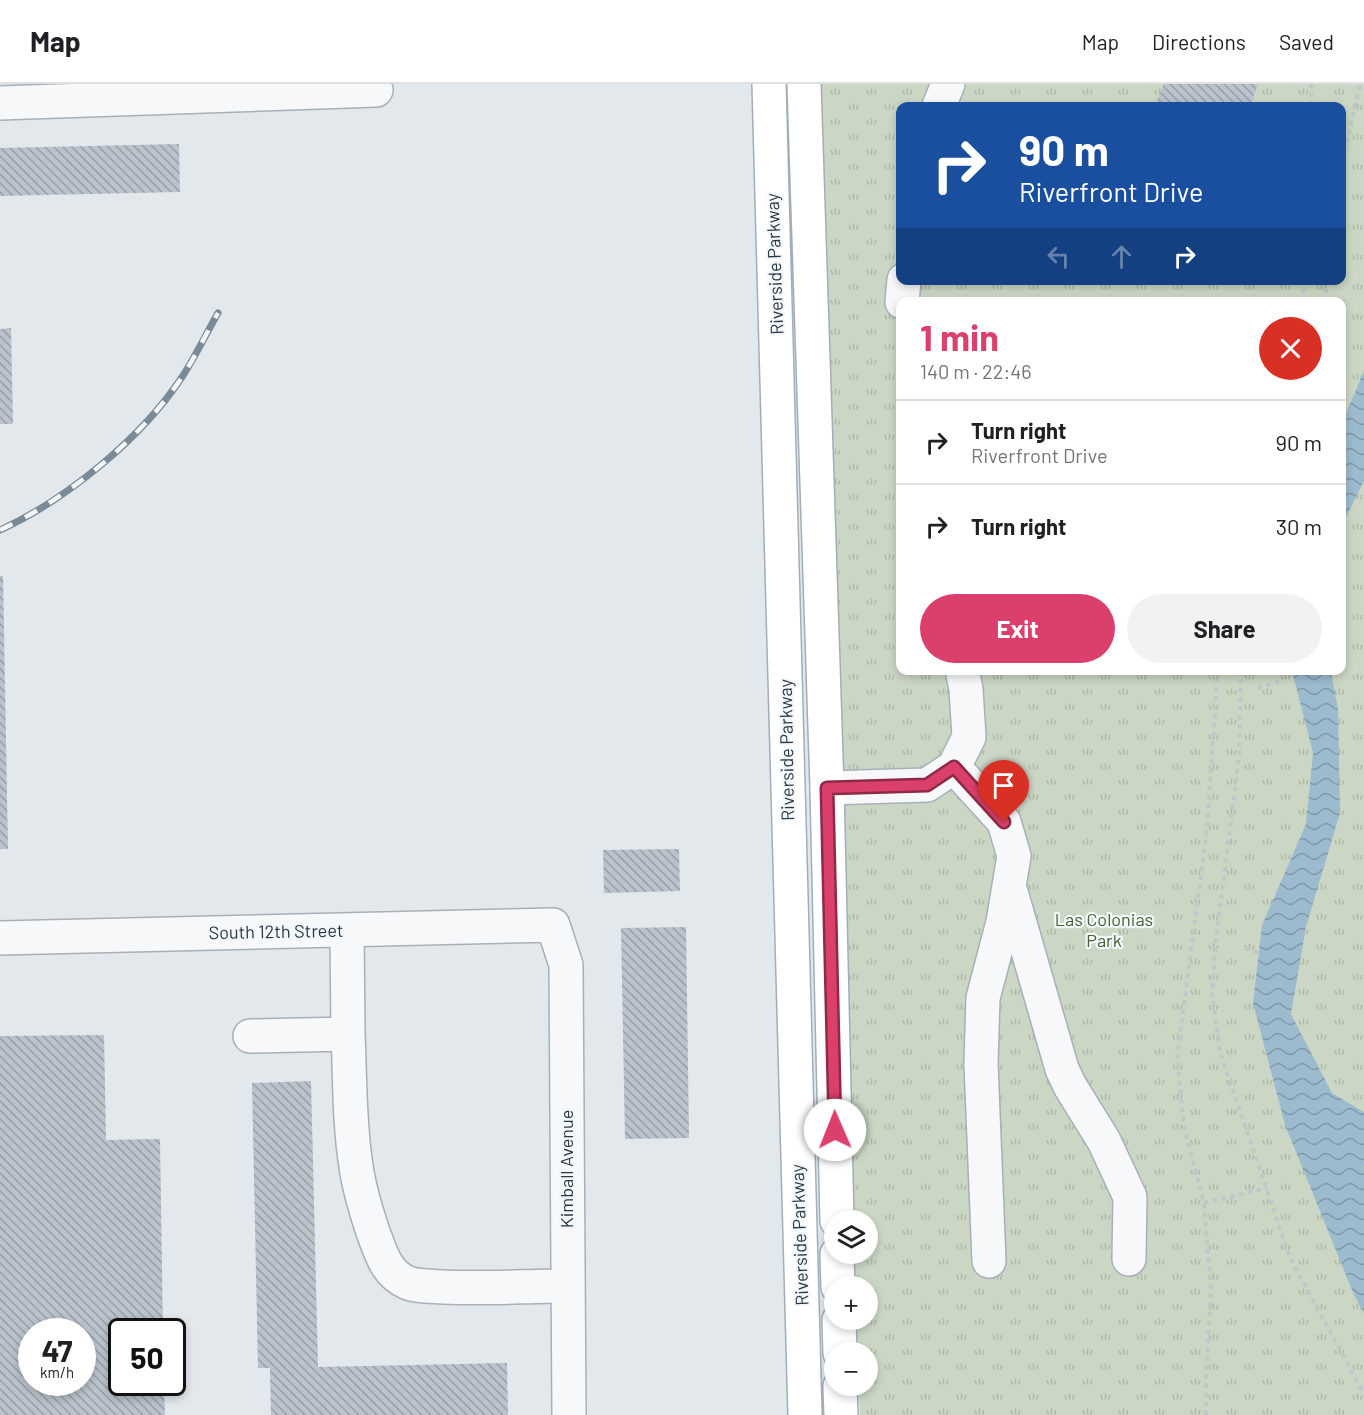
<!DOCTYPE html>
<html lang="en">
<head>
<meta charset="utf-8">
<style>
	:root { --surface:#fff; --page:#f2f2f2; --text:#202124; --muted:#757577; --line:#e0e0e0; --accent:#da406b }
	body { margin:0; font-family:Barlow,sans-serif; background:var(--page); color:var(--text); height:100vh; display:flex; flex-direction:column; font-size:22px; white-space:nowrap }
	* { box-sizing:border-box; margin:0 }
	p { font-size:20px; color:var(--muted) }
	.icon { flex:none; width:33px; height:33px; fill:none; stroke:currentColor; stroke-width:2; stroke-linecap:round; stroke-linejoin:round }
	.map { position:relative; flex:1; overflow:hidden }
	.side { position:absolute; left:896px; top:213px; width:450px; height:378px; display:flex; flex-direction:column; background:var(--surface); border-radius:12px; box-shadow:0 3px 9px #0003 }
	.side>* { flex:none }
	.top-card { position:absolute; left:896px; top:18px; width:450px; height:183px; border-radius:12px; box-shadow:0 3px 9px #0003; background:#1a4fa0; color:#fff; overflow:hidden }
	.tools { position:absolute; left:824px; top:1126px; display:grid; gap:12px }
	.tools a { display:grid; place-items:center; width:54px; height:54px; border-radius:50%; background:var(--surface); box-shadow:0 3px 9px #0003; font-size:30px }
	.speed { position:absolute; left:18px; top:1234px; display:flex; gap:12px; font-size:30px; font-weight:700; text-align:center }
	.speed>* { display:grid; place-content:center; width:78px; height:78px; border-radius:50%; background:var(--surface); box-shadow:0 3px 9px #0003; line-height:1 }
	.speed small { font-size:15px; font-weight:400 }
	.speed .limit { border:3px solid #111; border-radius:9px; background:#fff; color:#111 }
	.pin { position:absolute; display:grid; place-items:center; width:51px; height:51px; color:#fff; margin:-62px -26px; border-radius:50% 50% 50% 0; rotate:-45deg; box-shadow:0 0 6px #0007 }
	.pin .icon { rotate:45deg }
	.me { position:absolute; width:66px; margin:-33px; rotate:359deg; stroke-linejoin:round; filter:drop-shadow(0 0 4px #0008) }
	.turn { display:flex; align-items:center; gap:21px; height:126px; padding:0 24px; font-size:27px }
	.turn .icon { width:78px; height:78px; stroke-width:2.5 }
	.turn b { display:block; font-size:42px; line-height:51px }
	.lanes { display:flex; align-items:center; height:57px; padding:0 24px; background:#0003; justify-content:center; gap:30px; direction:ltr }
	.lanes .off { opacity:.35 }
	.round { display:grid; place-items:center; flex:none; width:63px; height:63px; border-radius:32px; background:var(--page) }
	.summary { display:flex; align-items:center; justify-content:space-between; height:102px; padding:0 24px }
	h1 { font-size:36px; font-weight:700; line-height:45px; color:var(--accent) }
	.button { display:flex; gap:12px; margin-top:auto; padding:12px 24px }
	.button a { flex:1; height:69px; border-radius:36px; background:var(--accent); color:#fff; font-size:24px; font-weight:700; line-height:69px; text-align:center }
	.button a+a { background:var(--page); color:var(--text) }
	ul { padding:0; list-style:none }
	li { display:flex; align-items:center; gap:18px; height:84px; padding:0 24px; border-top:2px solid var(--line) }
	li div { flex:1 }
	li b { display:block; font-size:22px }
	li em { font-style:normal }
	header { display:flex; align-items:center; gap:36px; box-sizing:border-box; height:84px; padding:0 30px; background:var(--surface); border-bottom:2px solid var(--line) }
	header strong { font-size:28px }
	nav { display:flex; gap:33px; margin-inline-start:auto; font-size:21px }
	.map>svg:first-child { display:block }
</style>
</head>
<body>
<header>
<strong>Map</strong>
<nav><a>Map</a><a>Directions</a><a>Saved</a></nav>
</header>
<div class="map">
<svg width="1364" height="1331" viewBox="0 0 1364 1331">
	<defs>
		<pattern id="grass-tufts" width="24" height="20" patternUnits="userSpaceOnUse" patternTransform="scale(1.5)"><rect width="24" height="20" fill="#cbd7c4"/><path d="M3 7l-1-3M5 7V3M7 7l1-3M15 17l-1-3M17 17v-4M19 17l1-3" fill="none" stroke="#aeb9aa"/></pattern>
		<pattern id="water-waves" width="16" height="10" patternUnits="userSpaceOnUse" patternTransform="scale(1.5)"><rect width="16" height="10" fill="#9cbbcf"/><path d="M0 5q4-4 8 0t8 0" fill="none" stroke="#7f99aa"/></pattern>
		<pattern id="building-back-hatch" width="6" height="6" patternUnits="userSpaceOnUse" patternTransform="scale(1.5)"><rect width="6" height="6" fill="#bac2cb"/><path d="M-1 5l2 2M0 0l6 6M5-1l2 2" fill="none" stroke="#979fa7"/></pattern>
	</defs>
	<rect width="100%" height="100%" fill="#e3e8ec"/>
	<path fill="url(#grass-tufts)" fill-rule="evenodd" d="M816,0H1364V1331H860L859,1302H867V1269H858L857,1236H867V1203H855L854,1170H867V1137H853ZM900,22H1341V196H900ZM900,218H1341V586H900Z"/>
	<path fill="url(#water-waves)" d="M1364,287V397L1341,443V341Z
		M1292,587H1331L1338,625L1340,729L1306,843L1291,930L1332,1009L1364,1028V1083H1363L1364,1086V1229L1354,1211L1285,1041L1253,919L1262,841L1306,740L1313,669Z"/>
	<path fill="url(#building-back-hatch)" fill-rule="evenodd" d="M1164,0H1258L1250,22H1155Z
		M179,60L180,108L0,112V64Z
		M11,244L13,340H0V245Z
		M0,492H3L8,765H0Z
		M679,765L680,807L604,809L603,766Z
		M686,843L689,1054L625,1055L621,844Z
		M104,951L106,1056L160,1055L163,1248H122V1299H164L165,1331H0V952ZM32,1248H82V1299H32Z
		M311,997L318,1283L507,1279L508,1331H271L270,1284H258L252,999Z"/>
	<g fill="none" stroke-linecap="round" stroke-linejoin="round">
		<g stroke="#a7b0b7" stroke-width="36">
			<path id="minor" d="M0,19L376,6
				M939,22L948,0
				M902,218L904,196
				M954,683L1004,738L1014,772L1003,838L983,914L981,980L989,1177
				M827,704L927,701L954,683L969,653L966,605L962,586
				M1011,808L1062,985L1070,1002L1104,1057L1130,1113L1129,1175
				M0,854L553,841L566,881L569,1331
				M348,950C350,993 349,1038 356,1082C359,1104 366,1127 373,1148C381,1169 386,1190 408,1199C419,1203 433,1202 444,1203C485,1205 527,1202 568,1202
				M250,952L348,950L347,847"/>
		</g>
		<g stroke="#a1aeb9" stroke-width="36">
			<path id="major" d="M769,0L805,1331
				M804,0L827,704L837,1137
				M837,1170L838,1203
				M839,1236L840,1269
				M840,1302L841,1331"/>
		</g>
		<path stroke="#c1c6cb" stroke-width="4" stroke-dasharray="4.5 4.5" stroke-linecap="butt" d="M1311,22V0
			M1341,85L1360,0
			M1303,218L1304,196
			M1325,218L1327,196
			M1241,586L1239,672L1216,856L1212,909L1220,968L1290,1174L1364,1310
			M1258,604L1279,598
			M1245,864L1259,869
			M1204,1119L1267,1104
			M1206,1331V1292L1211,1205L1204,1119L1184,1043L1177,974L1207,744L1218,586"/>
		<use href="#minor" stroke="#f6f8fa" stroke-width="33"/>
		<use href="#major" stroke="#fff" stroke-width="33"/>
		<g stroke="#7b8a97" stroke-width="7">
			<path id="rail" d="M0,446C66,416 142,354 182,293C195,273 206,250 218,229"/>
		</g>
		<use href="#rail" stroke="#f3f7f9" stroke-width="4.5" stroke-dasharray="14" stroke-linecap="butt"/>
	</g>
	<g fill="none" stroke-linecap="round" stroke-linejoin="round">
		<g stroke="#8e2a46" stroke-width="15">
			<path id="route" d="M835,1046L827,704L927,701L954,683L1004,738"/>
		</g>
		<use href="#route" stroke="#da406b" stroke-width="10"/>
	</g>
	<g text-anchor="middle" stroke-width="4.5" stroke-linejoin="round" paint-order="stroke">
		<g font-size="18" fill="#293846" stroke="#f3f7f9">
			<text transform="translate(775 180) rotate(-92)" y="6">Riverside Parkway</text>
			<text transform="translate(787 666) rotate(-91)" y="6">Riverside Parkway</text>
			<text transform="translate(276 848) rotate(-1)" y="6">South 12th Street</text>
			<text transform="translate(567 1085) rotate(-90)" y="6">Kimball Avenue</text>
			<text transform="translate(800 1151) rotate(-92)" y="6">Riverside Parkway</text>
		</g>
		<g font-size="18" fill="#446335" stroke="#f3f7f9">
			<text x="1104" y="842">Las Colonias<tspan x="1104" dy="21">Park</tspan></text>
		</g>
	</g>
</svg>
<div class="tools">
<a><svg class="icon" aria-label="layers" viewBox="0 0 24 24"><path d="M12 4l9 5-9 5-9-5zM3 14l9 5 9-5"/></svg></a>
<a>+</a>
<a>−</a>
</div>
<div class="speed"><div>47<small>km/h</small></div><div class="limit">50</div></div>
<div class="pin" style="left:1004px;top:738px;background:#d93025"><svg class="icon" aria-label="arrive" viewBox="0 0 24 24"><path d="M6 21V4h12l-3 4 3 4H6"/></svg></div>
<svg class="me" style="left:835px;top:1046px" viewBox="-20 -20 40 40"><circle r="19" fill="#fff"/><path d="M0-13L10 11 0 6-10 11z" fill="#da406b"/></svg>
<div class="top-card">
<div class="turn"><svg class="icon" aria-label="right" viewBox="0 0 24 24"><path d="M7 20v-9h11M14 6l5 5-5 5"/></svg><div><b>90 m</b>Riverfront Drive</div></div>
<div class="lanes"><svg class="icon off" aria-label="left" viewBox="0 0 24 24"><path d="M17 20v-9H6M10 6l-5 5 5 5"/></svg><svg class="icon off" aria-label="ahead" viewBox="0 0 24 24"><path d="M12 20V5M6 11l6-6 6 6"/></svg><svg class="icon" aria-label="right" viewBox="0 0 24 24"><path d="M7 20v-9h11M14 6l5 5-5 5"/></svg></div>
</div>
<section class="side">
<div class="summary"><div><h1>1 min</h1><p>140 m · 22:46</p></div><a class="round" style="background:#d93025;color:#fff"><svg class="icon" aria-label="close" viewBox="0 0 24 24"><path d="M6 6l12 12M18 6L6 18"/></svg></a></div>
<ul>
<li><svg class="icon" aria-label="right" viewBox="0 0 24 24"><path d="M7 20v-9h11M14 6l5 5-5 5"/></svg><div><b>Turn right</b><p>Riverfront Drive</p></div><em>90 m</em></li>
<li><svg class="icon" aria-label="right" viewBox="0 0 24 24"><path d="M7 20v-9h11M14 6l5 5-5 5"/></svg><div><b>Turn right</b></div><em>30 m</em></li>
</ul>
<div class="button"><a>Exit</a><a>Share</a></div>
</section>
</div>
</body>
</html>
